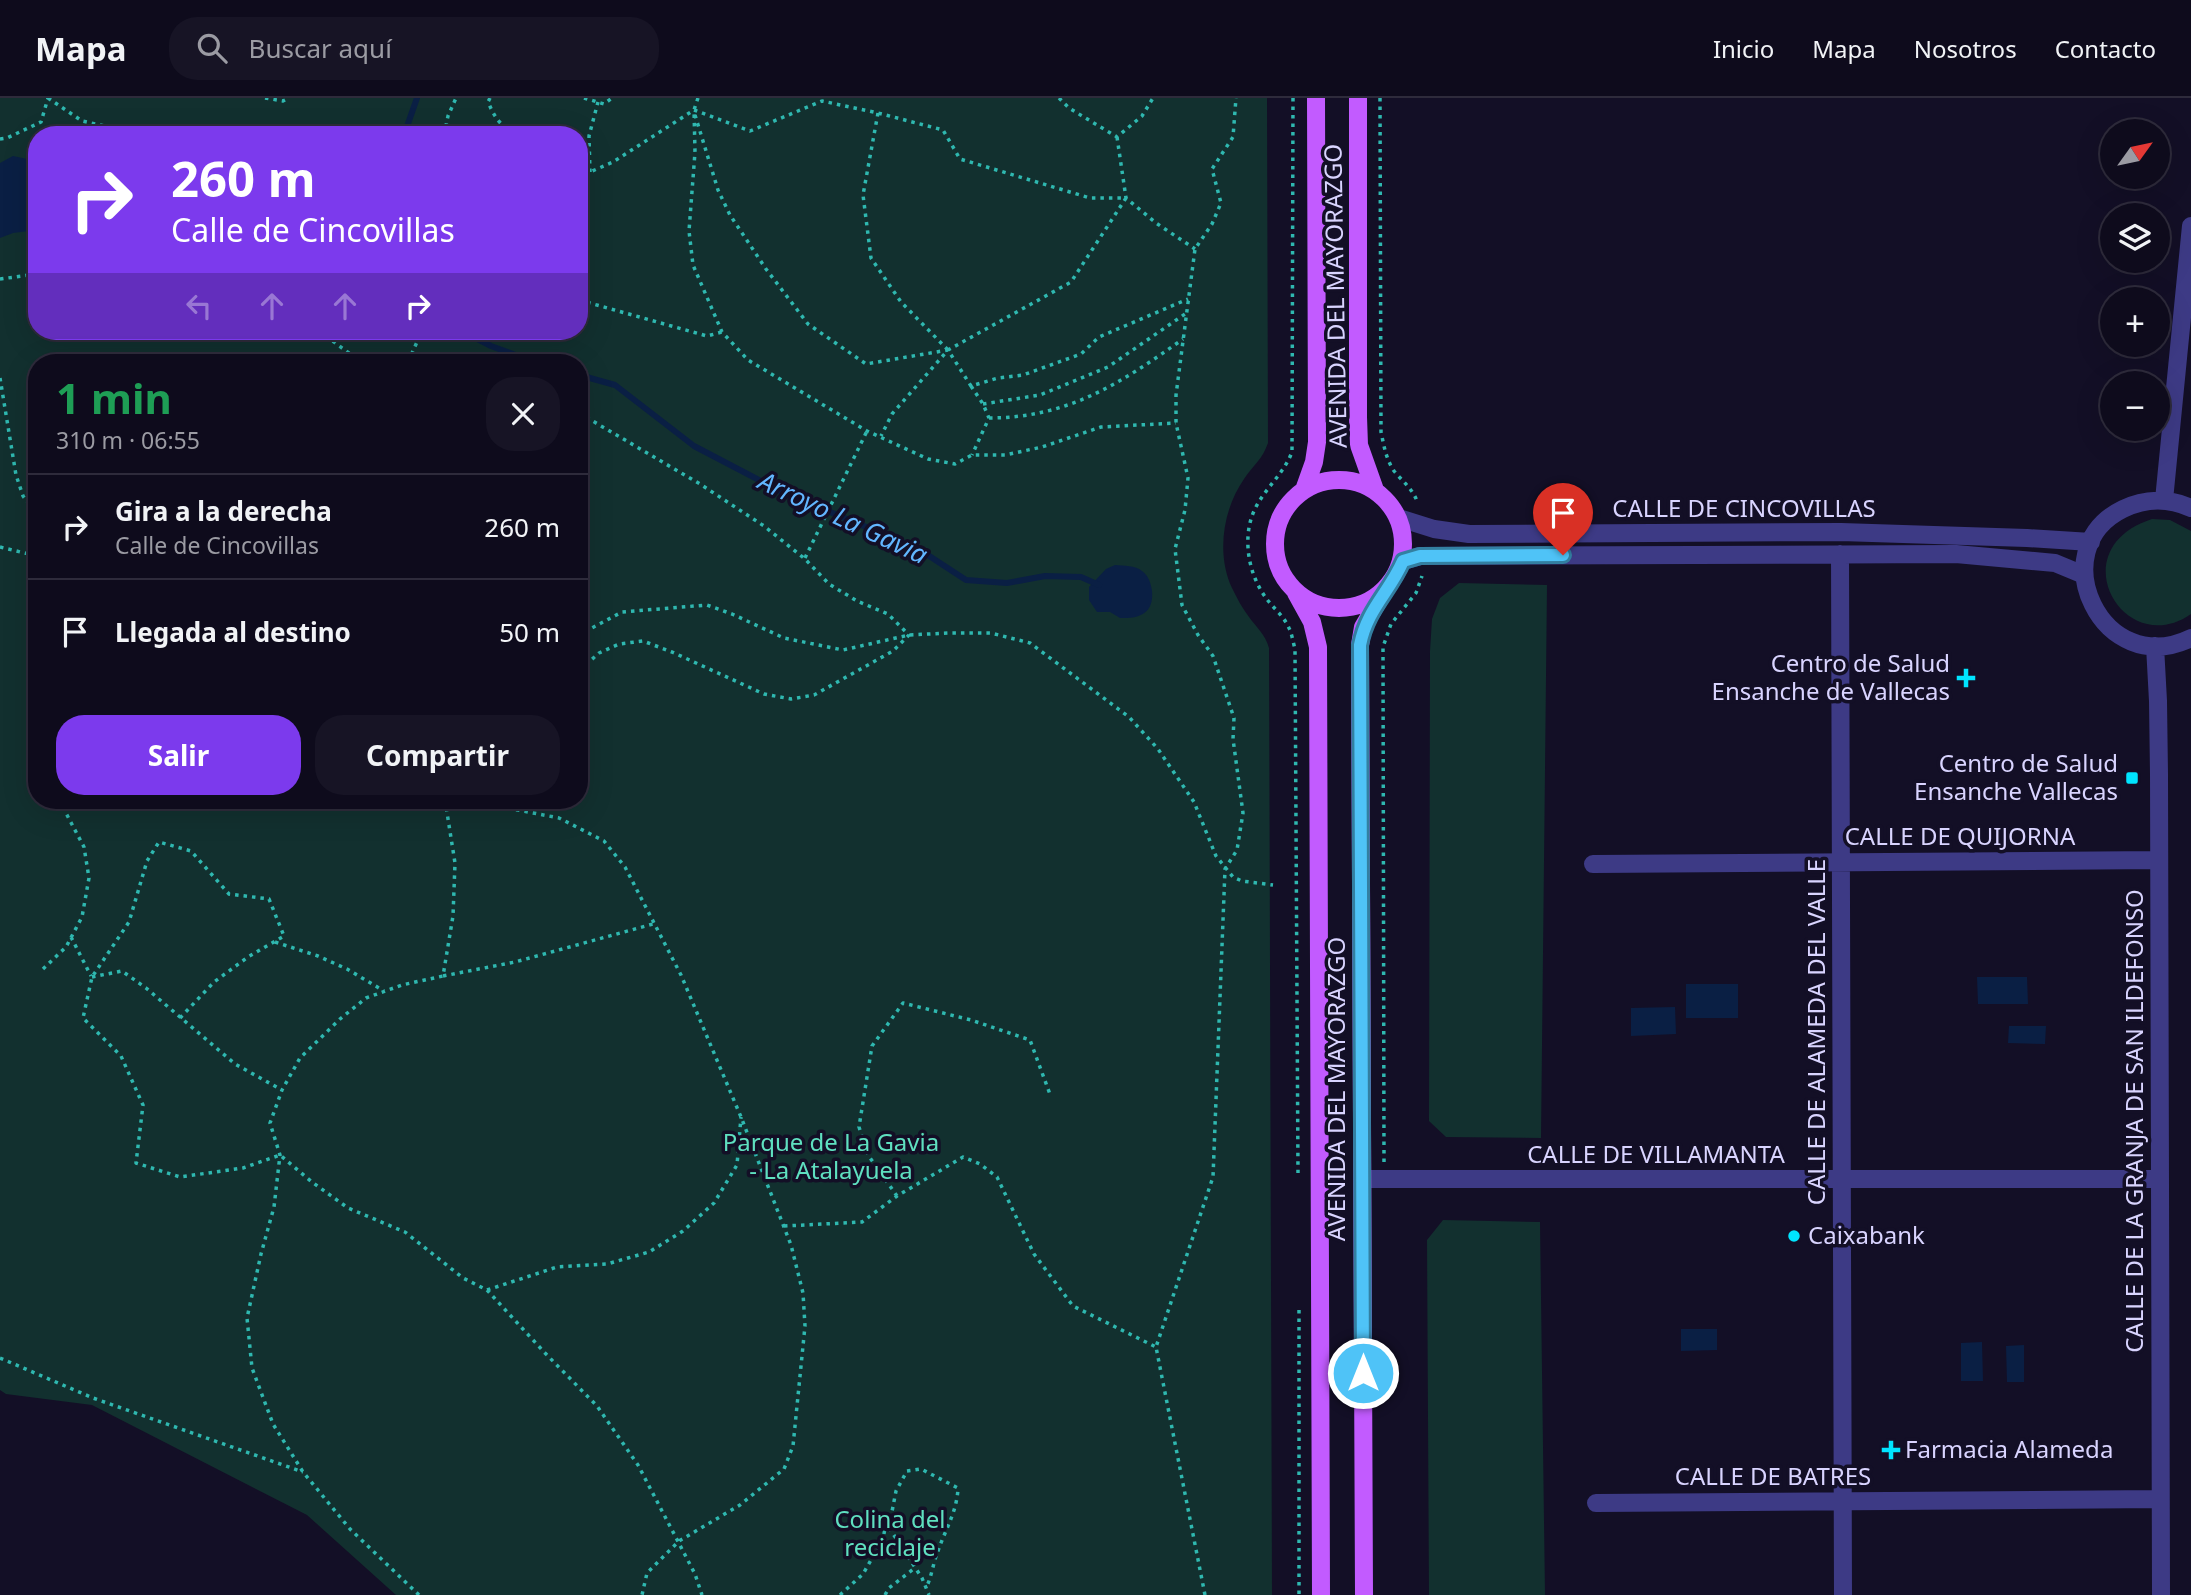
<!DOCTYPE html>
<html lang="es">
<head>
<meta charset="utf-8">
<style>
	:root { --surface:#0e0b1c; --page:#171425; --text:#f1f3f6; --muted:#9b9ba3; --line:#2e2b3b; --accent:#7c3aed }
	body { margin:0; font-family:"Noto Sans",sans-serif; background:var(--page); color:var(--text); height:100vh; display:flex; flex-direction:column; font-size:26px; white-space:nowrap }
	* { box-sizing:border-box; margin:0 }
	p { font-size:23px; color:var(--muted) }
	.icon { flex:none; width:38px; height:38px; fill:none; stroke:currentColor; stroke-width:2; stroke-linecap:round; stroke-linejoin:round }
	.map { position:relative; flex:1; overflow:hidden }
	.side { position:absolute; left:28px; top:256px; width:560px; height:455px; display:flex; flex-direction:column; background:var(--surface); border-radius:28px; box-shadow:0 7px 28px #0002,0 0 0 2px var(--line) }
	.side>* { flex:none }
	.banner { position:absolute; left:28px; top:28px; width:560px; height:214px; border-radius:28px; box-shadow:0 7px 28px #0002,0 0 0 2px var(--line); background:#7c3aed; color:#fff; overflow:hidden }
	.needle { width:46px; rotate:57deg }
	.fabs { position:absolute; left:2100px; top:21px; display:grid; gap:14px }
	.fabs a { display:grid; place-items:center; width:70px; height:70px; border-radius:50%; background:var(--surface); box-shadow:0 7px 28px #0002,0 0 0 2px var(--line); font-size:35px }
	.pin { position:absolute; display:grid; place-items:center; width:60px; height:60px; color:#fff; margin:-72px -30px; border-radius:50% 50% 50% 0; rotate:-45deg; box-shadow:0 0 7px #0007 }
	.pin .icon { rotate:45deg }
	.me { position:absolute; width:77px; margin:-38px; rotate:0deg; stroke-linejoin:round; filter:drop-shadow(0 0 5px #0008) }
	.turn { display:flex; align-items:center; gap:24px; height:147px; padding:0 28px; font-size:32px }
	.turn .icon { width:91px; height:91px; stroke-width:2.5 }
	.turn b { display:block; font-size:49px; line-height:60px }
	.lanes { display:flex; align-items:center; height:66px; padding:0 28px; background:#0003; justify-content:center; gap:35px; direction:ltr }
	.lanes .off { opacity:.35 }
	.round { display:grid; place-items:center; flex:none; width:74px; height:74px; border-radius:28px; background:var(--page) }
	.headline { display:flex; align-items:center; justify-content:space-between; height:119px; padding:0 28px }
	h1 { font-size:42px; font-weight:700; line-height:52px; color:#1e9e55 }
	.cta { display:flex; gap:14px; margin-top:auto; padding:14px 28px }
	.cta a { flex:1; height:80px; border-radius:28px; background:var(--accent); color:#fff; font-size:28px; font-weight:700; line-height:80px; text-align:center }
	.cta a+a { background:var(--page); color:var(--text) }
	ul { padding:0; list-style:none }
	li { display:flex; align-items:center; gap:21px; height:105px; padding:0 28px; border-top:2px solid var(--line) }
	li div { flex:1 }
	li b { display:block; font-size:26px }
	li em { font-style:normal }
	header { display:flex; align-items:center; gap:42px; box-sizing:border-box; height:98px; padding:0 35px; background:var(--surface); border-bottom:2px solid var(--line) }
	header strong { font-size:33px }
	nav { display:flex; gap:38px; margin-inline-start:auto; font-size:24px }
	.search { width:490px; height:63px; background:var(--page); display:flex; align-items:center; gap:18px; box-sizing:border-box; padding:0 24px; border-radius:28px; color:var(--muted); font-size:26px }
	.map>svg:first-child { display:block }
</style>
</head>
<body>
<header>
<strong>Mapa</strong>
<div class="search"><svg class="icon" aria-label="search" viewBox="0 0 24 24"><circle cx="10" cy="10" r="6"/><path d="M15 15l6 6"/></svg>Buscar aquí</div>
<nav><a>Inicio</a><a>Mapa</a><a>Nosotros</a><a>Contacto</a></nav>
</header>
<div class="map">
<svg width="2191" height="1497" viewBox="0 0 2191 1497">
	<rect width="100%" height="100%" fill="#130f26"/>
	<path fill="#12302f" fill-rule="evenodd" d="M0,0H1267L1268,345C1262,362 1254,366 1244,381C1223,411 1216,456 1232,490C1237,500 1242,510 1249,519C1257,530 1265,536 1269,550L1272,1497H396L307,1417L92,1307L6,1296L0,1292ZM37,37H579V233H37ZM37,264H579V702H37Z
		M2152,421L2170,422L2191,433V516C2124,563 2059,451 2152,421Z
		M1459,485L1547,487L1541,1040L1446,1039L1429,1023L1430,553L1432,521L1440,500Z
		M1443,1122L1540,1124L1545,1497H1429L1427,1142Z"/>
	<path fill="#0a1f44" d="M13,58L37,63V132L13,135L0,140V65Z
		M1115,467C1124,468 1135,467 1142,473C1149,478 1151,486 1152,493C1154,515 1140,521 1120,520L1110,514H1097L1089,502V489L1106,471Z
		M1977,879H2027L2028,906H1978Z
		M1686,886H1738V920H1686Z
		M1675,909L1676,936L1631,938V910Z
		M2009,928H2046L2045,946L2008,945Z
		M1681,1231H1717V1252L1681,1253Z
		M1982,1244L1983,1283H1961V1245Z
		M2024,1247V1284H2007L2006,1248Z"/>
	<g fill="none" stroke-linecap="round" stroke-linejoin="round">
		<path stroke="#0a1f44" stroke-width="6" d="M404,37L417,0
			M462,233L491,248L534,264
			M579,277L615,287L694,348L784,395L917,450L966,482L1007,485L1045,478L1081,479L1099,487"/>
		<path stroke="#2fb8b0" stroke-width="3.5" stroke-dasharray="3.5 5" stroke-linecap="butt" d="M48,0L82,23L146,37
			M265,0L283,3L289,0
			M490,0L488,4C497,25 505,34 529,37
			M584,0L604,6L612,0
			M698,0L694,12L695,54L689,133L693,167L722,234L748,262L867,333L928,361L955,366L972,357H1005L1042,349L1101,329L1176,325
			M1059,0L1069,10L1117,39L1142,18L1153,0
			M1293,0L1292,354C1283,378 1261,393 1252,418C1243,444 1249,477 1266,500C1273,510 1284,518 1289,530C1292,536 1293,544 1295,551L1298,1075
			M1380,0L1381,334C1384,348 1386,361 1394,373C1403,384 1414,392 1418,406
			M694,12L750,33L822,3L878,15L943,32L960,61L1090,100H1126L1071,184L948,252L892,316L881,338
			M878,15L863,97L871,160L901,204L948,252
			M695,17L718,92L730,117L766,171L808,226L866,266L948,252L971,288L998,280L1023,277L1081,256L1099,239L1188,201
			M444,37L448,18L456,0
			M1117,39L1126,100L1156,125L1195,151
			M0,41L7,40L41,24L48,0
			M579,65L590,74L613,64L694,12
			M590,74L589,38L598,4
			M0,181L37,176
			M579,202L707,238L722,234
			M319,233L361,264
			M408,264L422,233
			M0,280L16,377L23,398L37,417
			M971,288L983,306L989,320L972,357
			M983,306L1040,297L1108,269L1185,216
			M579,315L700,386L764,428L805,461L829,486L857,503L888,516L909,537L893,553L814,597L791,601L764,596L672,554L643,543L619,546L599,555L579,573
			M989,320C1068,320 1121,285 1183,241
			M0,449L37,458
			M805,460L867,333
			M579,540L588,532L622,514L707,507L732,516L784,540L843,552L909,537L949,535H991L1030,545L1129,619L1158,651L1194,704L1216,758L1233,779L1242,783L1273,787
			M466,702L559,720L604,743L625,769L681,877L741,1019L791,1147L803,1195L805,1228L793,1348L784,1371L740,1407L679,1443L647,1475L642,1497
			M71,839L91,878
			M275,844L318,858L347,871L384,893
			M43,871L66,849L82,819L89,780L84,749L59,702
			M443,878L515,864L653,826
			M92,879L122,873L146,890L235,966L282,992
			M180,920L214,884L248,859L284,838L269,801L229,796L191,753L159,744L147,763L129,824L92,879L83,920L121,958L143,1007L136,1065L180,1079L243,1070L280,1057L312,1084L348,1110L405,1134L463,1180L487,1192L557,1169L607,1166L649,1154L683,1133L714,1105L737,1067L741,1019
			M1384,1064L1383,549L1391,526L1416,495L1422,478
			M897,1098L868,1057L859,1029L872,948L903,905L971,922L1030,942L1051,999
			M784,1128L862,1124L897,1098L963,1059L980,1066L997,1079L1034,1156L1073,1208L1156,1249
			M487,1192L545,1255L597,1308L638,1367L695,1476L702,1497
			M1299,1212V1497
			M0,1260L93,1300L303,1374
			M889,1429L896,1393L907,1373L921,1371L958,1390C957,1414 945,1432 938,1453C933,1465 932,1478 926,1490
			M419,1497L350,1431L303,1374L273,1326L252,1270L247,1220L261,1156L274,1109L280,1057L270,1025L282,992L300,960L340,921L366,900L402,887L443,878L453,818L455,765L445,702
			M840,1497L863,1476L883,1441L886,1425L922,1480L929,1497
			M885,1497L889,1490L916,1469
			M1205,1497L1156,1249L1213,1079L1225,771L1237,752L1243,715L1233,641L1234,620L1213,558L1198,537L1182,507L1175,451L1185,412L1188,380L1176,325V297L1195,151L1212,126L1221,105L1212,71L1233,39L1236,0"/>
		<path stroke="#3d3a85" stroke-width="18" d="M2164,402L2191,128
			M2191,410C2169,400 2145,400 2123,411C2041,451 2102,583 2191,540
			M1399,420L1434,431L1469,436L1841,434L2027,440L2091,444
			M1840,456L1843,1497
			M1403,463L1420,458L1956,456L2055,465L2084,477
			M2155,548L2158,603L2159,676L2161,1497
			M1593,766L2159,762
			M1363,1081H2159
			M1596,1405L2160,1401"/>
		<path stroke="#c25bff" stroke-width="18" d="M1358,0V319L1359,347L1375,392
			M1275 446a64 64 0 1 1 128 0a64 64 0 1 1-128 0Z
			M1304,392L1314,364L1317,344L1316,0
			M1296,495L1312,524L1318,549L1321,1497
			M1364,1497L1360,547L1363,529L1385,492"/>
	</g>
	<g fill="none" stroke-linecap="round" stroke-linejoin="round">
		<g stroke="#337fa1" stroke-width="18">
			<path id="route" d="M1363,1275L1360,547C1367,511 1389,495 1403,463L1420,458L1563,457"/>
		</g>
		<use href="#route" stroke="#4fc3f7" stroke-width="12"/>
	</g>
	<g fill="#00e5ff" stroke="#130f26" stroke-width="2.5">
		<path d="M1962.5 569.5h7v7h7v7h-7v7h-7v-7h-7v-7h7z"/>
		<rect x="2125" y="673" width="14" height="14" rx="3.5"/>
		<circle cx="1794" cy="1138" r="7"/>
		<path d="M1887.5 1341.5h7v7h7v7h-7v7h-7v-7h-7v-7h7z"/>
	</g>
	<g text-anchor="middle" stroke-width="7" stroke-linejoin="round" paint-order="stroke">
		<g font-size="24" fill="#d9d4ff" stroke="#130f26">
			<text transform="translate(1336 198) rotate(-91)" y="8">AVENIDA DEL MAYORAZGO</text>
			<text x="1744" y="419">CALLE DE CINCOVILLAS</text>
			<text x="1960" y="747">CALLE DE QUIJORNA</text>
			<text transform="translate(1817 934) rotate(-90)" y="8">CALLE DE ALAMEDA DEL VALLE</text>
			<text transform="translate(1337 991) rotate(-90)" y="8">AVENIDA DEL MAYORAZGO</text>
			<text transform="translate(2135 1023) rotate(-90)" y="8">CALLE DE LA GRANJA DE SAN ILDEFONSO</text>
			<text x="1656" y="1065">CALLE DE VILLAMANTA</text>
			<text x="1773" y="1387">CALLE DE BATRES</text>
		</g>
		<g font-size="24" fill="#d9d4ff" stroke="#130f26" text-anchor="end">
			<text x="1950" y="574">Centro de Salud<tspan x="1950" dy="28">Ensanche de Vallecas</tspan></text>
			<text x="2118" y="674">Centro de Salud<tspan x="2118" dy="28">Ensanche Vallecas</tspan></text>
			<text x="1808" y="1146" text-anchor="start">Caixabank</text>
			<text x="1905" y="1360" text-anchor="start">Farmacia Alameda</text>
		</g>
		<g font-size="24" fill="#5fe0c0" stroke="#130f26">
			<text x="831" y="1053">Parque de La Gavia<tspan x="831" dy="28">- La Atalayuela</tspan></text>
			<text x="890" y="1430">Colina del<tspan x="890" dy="28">reciclaje</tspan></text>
		</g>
		<g font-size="26" font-style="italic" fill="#62b6ff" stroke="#130f26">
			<text transform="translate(843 420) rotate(25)" y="9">Arroyo La Gavia</text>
		</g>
	</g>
</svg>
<div class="fabs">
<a><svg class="needle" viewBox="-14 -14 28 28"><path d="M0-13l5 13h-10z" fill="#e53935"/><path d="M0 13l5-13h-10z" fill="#9b9ba3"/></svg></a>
<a><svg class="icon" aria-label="layers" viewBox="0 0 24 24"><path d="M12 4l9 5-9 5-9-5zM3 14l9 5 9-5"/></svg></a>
<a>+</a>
<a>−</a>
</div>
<div class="pin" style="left:1563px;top:457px;background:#d93025"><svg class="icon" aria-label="arrive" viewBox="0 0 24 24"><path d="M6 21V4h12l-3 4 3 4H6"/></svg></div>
<svg class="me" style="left:1363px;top:1275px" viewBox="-20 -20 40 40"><circle r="17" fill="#4fc3f7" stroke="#fff" stroke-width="3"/><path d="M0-11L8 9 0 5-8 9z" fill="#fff"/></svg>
<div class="banner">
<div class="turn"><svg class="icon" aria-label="right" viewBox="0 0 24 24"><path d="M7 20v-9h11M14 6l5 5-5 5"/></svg><div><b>260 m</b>Calle de Cincovillas</div></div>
<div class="lanes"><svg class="icon off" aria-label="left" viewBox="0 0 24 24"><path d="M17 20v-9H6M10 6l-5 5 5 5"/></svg><svg class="icon off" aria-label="ahead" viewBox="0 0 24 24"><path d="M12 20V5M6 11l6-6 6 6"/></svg><svg class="icon off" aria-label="ahead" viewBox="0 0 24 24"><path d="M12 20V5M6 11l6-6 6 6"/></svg><svg class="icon" aria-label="right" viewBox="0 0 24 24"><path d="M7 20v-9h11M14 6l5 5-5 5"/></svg></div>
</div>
<section class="side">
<div class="headline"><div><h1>1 min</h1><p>310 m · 06:55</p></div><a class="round"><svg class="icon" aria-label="close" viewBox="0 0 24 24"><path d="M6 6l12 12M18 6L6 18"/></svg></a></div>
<ul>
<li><svg class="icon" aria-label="right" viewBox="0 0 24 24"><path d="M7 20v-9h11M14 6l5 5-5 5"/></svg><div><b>Gira a la derecha</b><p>Calle de Cincovillas</p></div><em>260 m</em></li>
<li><svg class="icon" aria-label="arrive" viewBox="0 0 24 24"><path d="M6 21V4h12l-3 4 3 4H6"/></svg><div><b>Llegada al destino</b></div><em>50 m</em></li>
</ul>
<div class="cta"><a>Salir</a><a>Compartir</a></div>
</section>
</div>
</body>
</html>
